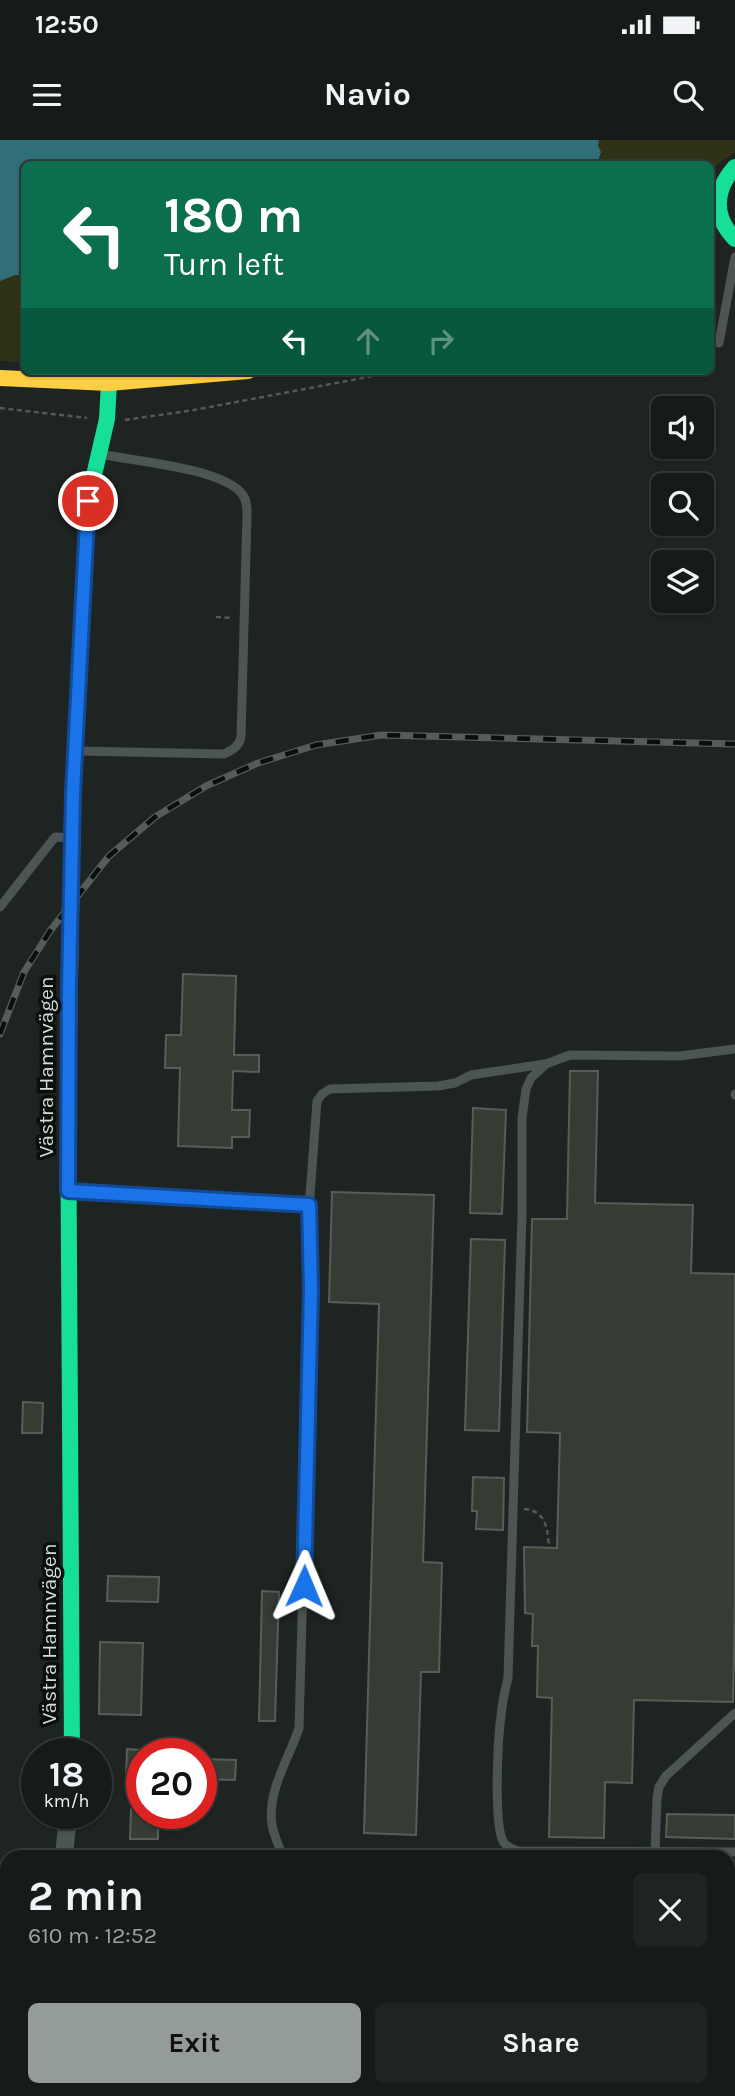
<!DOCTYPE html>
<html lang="en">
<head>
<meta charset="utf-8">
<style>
	:root { --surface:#161b19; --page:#1f2422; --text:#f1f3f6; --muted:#9ea1a2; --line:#353938; --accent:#949c97 }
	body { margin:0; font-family:Karla,sans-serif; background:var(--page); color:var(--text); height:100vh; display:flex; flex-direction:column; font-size:26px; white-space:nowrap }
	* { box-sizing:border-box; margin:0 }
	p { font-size:23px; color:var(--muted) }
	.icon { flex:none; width:38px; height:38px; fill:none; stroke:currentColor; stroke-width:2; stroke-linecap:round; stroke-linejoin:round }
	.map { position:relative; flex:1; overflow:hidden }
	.side { position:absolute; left:0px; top:1710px; width:735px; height:247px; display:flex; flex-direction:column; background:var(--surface); border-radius:21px 21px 0 0; box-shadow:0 2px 5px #0004,0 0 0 2px var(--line) }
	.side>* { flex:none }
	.top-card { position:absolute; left:21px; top:21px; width:693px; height:214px; border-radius:10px; box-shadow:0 2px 5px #0004,0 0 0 2px var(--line); background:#0b6e4f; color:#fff; overflow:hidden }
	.tools { position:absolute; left:651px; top:256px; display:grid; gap:14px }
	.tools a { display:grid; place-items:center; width:63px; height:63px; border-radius:10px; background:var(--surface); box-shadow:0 2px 5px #0004,0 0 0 2px var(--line); font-size:35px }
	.speed { position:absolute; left:21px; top:1598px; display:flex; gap:14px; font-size:35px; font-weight:700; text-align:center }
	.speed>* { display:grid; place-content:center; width:91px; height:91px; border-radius:50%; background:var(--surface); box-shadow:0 2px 5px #0004,0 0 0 2px var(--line); line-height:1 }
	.speed small { font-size:18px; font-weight:400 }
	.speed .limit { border:10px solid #d22; background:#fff; color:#111 }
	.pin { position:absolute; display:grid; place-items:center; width:60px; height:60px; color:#fff; margin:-30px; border:4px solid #fff; border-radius:50%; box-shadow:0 2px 7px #0007 }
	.me { position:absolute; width:77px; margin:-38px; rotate:1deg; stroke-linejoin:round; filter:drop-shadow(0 0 5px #0008) }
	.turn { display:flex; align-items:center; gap:24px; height:147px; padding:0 28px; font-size:32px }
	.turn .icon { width:91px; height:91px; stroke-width:2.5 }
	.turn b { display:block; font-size:49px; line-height:60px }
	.lanes { display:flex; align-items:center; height:66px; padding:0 28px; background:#0003; justify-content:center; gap:35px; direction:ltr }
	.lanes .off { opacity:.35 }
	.round { display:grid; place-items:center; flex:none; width:74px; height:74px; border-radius:10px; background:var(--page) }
	.summary { display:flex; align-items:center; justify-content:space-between; height:119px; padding:0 28px }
	h1 { font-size:42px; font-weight:700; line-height:52px }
	.action { display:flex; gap:14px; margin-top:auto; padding:14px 28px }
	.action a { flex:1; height:80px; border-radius:10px; background:var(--accent); color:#111; font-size:28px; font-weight:700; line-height:80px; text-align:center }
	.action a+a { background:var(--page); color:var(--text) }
	.status { display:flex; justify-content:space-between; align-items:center; height:49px; padding:0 35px; background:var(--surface); direction:ltr }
	.status svg { height:19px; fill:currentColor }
	header { display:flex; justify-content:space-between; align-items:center; height:91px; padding:0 28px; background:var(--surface); font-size:32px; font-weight:700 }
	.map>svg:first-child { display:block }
</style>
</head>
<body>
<div class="status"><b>12:50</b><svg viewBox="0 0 49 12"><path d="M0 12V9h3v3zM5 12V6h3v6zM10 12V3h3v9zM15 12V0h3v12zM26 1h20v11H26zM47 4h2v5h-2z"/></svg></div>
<header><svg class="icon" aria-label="menu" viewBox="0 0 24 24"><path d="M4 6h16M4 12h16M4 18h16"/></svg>Navio<svg class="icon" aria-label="search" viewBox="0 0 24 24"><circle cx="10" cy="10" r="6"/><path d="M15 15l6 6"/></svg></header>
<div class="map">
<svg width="735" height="1956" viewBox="0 0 735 1956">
	<rect width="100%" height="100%" fill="#1e2421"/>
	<path fill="#2f3214" d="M0,0H735V12L711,29L710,24H24V222L0,221Z"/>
	<path fill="#306e79" d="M0,0H599L598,6L601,12L597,24H24V135H15L0,141Z
		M203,1950H623V1956H202Z"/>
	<path fill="#343c34" stroke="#585d59" stroke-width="2" d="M183,834L236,836L234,915H259V932L233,931L232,970H250L249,997H232V1008L178,1006L180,928H165L166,895H181Z
		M570,931H598L595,1063L693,1065L691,1133L735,1134V1464L733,1562L634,1560L632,1643L605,1642L604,1698L549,1697L552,1558L537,1557L538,1506H532L533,1474L525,1473L524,1407L557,1408L560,1293L527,1292L532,1079H567Z
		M473,968L506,970L502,1074L470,1073Z
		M332,1052L434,1055L423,1422L442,1423L439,1532H421L416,1695L364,1693L379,1164L329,1162Z
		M471,1099L505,1100L499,1291L465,1290Z
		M23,1262L43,1263L42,1293H22Z
		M473,1337L504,1338L503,1390L476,1389L477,1371H472Z
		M108,1436L159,1437L158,1462L107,1461Z
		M262,1451L279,1452L275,1581H259Z
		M100,1502L143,1503L141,1575L99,1574Z
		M127,1609L141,1610L142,1637H126Z
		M201,1619L236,1620L235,1640L201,1639Z
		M131,1669H142V1673H158V1699H130Z
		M667,1674L735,1675V1699L666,1697Z"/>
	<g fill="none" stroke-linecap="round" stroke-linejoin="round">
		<path stroke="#525957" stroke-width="2.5" stroke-dasharray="5 3.5" stroke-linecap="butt" d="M0,268L87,278
			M125,280L194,270L368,237L390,231
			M216,477L233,478
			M524,1369C546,1371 547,1387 549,1406
			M252,1950V1956"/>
		<path stroke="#4c5553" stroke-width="9" d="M719,203L735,117
			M77,611L224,614C233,610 239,606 241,597L247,375C247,368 247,360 242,354C222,328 133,321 100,314
			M0,767L55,697L73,698
			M735,909L679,916L570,915L546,924L531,938L526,949L522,978V1074L508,1538C505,1550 502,1563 501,1576C498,1598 493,1687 504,1703C508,1708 513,1709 518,1711L735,1712
			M735,954V955
			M70,1051L309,1065
			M655,1712L657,1658L659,1647L666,1636L735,1573
			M283,1717C279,1706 274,1696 272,1685C267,1650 289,1619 299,1588L311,1149L308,1082L317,961L322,954L330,949L438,946L455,943L471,935L545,924
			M728,1861H735
			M663,1956V1950"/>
		<path stroke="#4c5553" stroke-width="18" d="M64,1717L68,1673
			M0,1923L7,1916"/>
		<path stroke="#16e098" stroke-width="16" d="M735,27C714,50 713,77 735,99
			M85,428L88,361L107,279L109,243
			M68,952L72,1614"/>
		<path stroke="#ffcf43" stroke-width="16" d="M0,238L109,243L248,231
			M68,952L73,653L85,428"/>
		<g stroke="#555c5b" stroke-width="7">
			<path id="rail" d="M0,894L24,832L50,791L109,716L155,677L206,646L258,623L316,605L381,595L735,604"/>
		</g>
		<use href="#rail" stroke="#090f0c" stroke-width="4.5" stroke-dasharray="13" stroke-linecap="butt"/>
	</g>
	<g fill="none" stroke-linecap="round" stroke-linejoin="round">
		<g stroke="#114b97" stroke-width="18">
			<path id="route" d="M88,361L73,653L69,846L68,1051L309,1065L311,1149L304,1446"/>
		</g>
		<use href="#route" stroke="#1a73e8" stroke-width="12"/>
	</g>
	<g text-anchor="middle" stroke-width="7" stroke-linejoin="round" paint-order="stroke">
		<g font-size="21" fill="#d4dcd7" stroke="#090f0c">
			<text transform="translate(46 927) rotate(-90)" y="7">Västra Hamnvägen</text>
			<text transform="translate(49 1494) rotate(-90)" y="7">Västra Hamnvägen</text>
		</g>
	</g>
</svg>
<div class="tools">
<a><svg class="icon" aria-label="sound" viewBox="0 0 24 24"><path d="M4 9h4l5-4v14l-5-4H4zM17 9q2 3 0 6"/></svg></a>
<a><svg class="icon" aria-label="search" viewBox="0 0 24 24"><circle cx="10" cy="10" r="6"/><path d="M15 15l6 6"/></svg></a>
<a><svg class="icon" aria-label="layers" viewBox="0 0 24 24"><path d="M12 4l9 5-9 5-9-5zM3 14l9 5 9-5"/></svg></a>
</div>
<div class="speed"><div>18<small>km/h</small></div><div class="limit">20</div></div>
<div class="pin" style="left:88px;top:361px;background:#d93025"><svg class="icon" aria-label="arrive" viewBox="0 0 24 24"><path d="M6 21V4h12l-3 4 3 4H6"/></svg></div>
<svg class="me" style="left:304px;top:1446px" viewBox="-20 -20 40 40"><path d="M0-17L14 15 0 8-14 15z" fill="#1a73e8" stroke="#fff" stroke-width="4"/></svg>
<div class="top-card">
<div class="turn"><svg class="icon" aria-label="left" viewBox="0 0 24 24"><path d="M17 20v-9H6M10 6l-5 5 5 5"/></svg><div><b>180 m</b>Turn left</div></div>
<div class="lanes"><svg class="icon" aria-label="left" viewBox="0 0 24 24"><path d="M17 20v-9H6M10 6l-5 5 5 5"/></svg><svg class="icon off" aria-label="ahead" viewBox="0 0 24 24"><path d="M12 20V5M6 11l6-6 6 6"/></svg><svg class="icon off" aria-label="right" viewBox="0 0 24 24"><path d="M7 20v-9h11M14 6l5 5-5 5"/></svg></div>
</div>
<section class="side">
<div class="summary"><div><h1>2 min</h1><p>610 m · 12:52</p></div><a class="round"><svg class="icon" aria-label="close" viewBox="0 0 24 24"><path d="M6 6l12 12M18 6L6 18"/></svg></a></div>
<div class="action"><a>Exit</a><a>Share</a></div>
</section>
</div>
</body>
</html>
